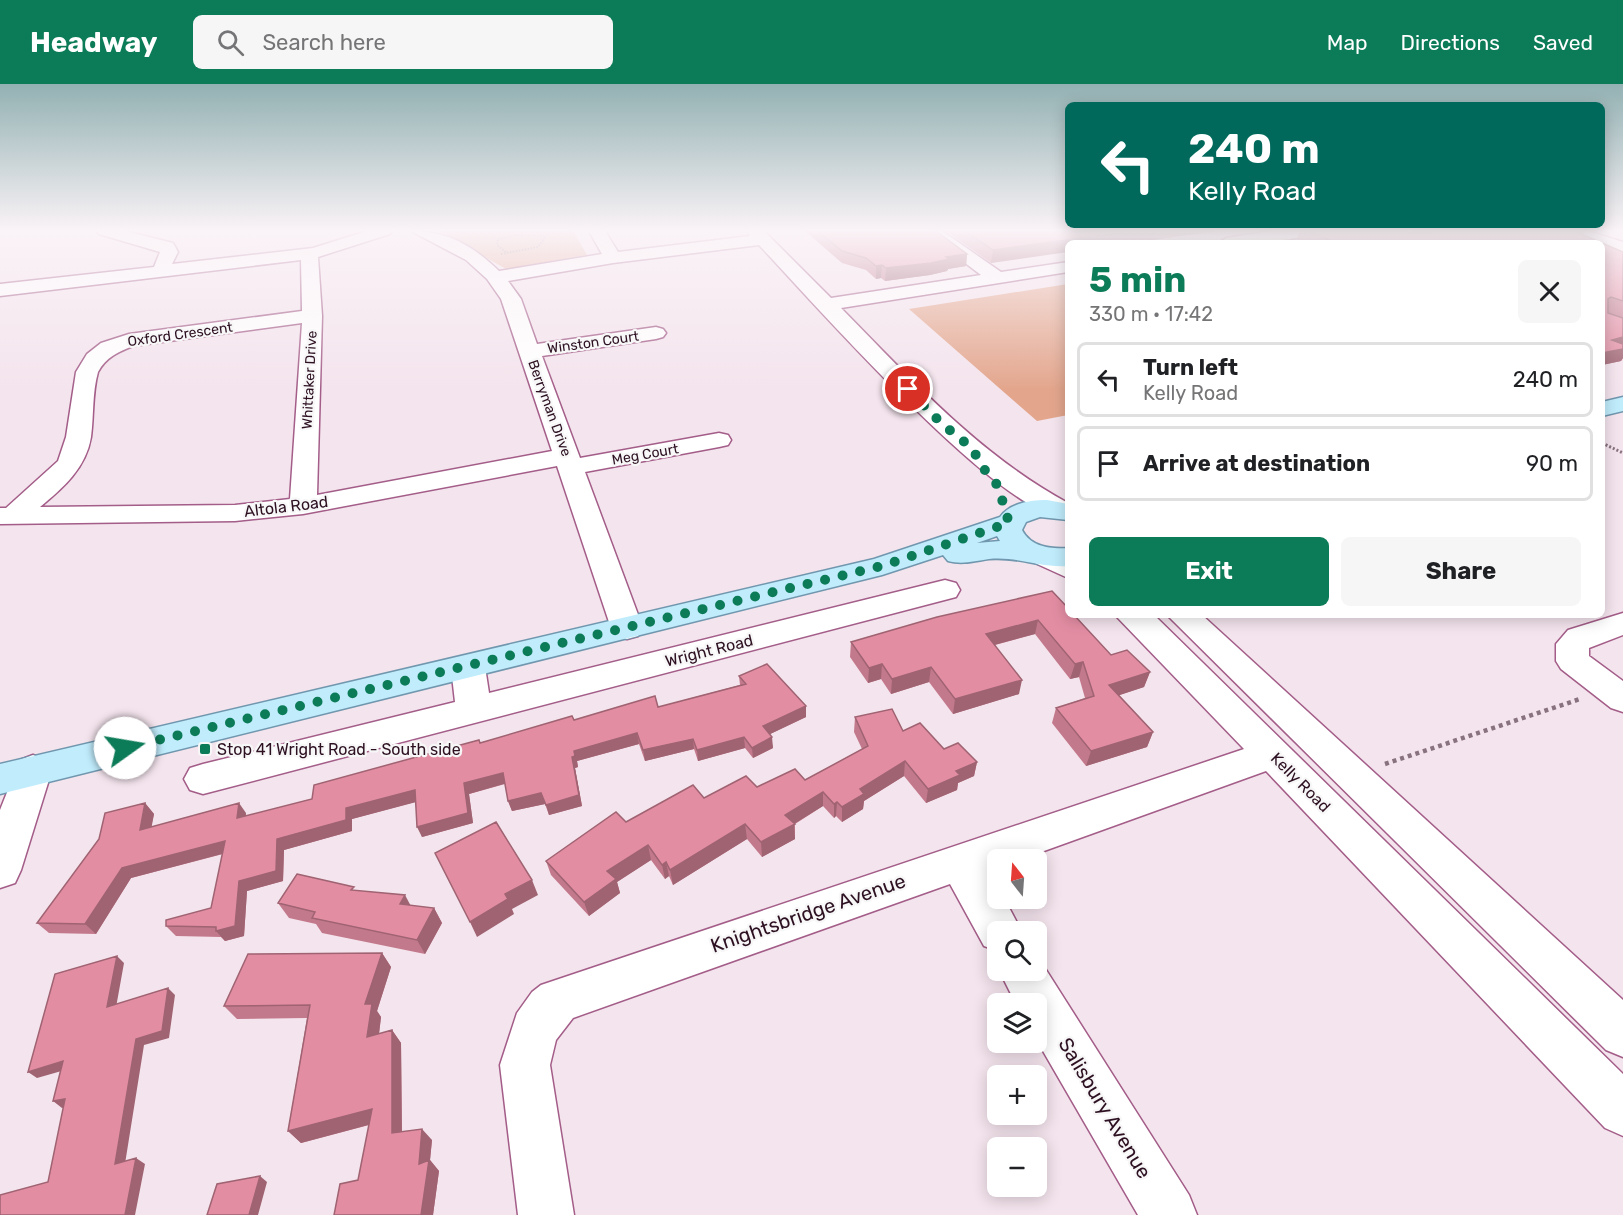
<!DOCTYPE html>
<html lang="en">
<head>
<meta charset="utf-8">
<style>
	:root { --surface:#fff; --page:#f6f6f6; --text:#202124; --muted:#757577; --line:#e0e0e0; --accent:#0c7b57 }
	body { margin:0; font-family:Rubik,sans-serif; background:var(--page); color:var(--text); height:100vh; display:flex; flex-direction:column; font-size:22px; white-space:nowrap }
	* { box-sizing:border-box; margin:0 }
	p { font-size:20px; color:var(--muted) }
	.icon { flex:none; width:33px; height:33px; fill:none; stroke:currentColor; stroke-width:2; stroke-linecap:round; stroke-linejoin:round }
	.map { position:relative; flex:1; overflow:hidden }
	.side { position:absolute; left:1065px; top:156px; width:540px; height:378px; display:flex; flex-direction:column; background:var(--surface); border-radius:9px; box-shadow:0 3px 15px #0003 }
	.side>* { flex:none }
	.banner { position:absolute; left:1065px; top:18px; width:540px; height:126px; border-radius:9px; box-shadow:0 3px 15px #0003; background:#00695c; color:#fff; overflow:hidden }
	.needle { width:39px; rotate:343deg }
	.tools { position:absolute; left:987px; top:765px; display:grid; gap:12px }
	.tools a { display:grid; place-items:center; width:60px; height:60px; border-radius:9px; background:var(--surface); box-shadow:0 3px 15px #0003; font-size:30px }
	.pin { position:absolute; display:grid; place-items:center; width:51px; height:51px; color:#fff; margin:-26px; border:3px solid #fff; border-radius:50%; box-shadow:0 2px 6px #0007 }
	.me { position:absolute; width:66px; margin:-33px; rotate:77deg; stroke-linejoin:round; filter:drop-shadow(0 0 4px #0008) }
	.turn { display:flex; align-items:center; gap:21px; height:126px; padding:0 24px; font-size:27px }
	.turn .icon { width:78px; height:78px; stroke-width:2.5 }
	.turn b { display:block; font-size:42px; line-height:51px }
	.round { display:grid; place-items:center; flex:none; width:63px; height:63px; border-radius:9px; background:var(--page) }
	.overview { display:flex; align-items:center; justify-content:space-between; height:102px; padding:0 24px }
	h1 { font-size:36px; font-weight:700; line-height:45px; color:var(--accent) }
	.primary-button { display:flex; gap:12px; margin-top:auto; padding:12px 24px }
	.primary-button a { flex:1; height:69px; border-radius:9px; background:var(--accent); color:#fff; font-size:24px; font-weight:700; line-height:69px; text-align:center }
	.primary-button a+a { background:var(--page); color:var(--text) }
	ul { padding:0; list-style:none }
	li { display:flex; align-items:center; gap:18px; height:75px; margin:0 12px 9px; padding:0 12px; border:3px solid var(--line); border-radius:9px }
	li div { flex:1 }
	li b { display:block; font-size:22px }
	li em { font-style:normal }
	header { display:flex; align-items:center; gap:36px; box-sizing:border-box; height:84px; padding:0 30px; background:var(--accent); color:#fff }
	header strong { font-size:28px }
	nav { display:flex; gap:33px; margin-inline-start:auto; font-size:21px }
	.search { width:420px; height:54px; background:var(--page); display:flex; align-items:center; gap:15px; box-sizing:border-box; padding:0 21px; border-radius:9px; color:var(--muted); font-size:22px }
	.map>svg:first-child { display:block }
</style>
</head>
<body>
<header>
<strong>Headway</strong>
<div class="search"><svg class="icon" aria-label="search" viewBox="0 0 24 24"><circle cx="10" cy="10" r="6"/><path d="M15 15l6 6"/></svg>Search here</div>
<nav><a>Map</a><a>Directions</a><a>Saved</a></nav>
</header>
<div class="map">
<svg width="1623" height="1131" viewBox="0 0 1623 1131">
	<rect width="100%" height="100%" fill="#f4e4ed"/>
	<path fill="#e3a68d" d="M440,147H573L587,171L506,185Z
		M1068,200V331L1037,337L909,225Z"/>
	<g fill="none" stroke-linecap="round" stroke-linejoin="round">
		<g stroke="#a35d88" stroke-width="3">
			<path id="minor" d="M97,147H125L173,159L178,168L172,180L313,164L367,147H392L390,150L318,173L322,232L317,411L552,367L501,215L487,195L466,176L411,147C448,147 473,162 499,187L602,170L589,147H605L618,168L750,152L747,147H764L831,214L981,191L923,147H942L1001,188L1068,178V188L841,224C911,295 979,371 1068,419V432C1012,446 803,207 759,161L613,179L508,197L521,215L537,260L656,243L663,245L666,249L663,253L656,255L542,272L580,374L719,349L728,351L731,356L728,361L719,363L585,388L643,544L638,552L627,555L616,552L611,544L557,382L303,430L235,437L0,440V424H6L58,377L66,353L76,288L87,270L101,259L129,250L302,227L301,176L0,212V200L154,183L160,168L99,150ZM302,239L290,415L235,421L40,423C63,404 86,384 91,353C94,331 92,309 98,288C106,273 118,268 133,262Z
				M1271,147H1312C1302,159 1235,159 1218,159L1226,154Z
				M1564,147H1588L1623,158V169L1602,163V159H1591L1566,150Z
				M1045,464L1068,473V494L1035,479L1030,473L1035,467Z
				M945,496L956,499L960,506L956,513L203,710L190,706L184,695L190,684L203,680L455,618L451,583L456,575L468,571L480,575L485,583L489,609Z
				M1623,529V551L1589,564V572L1623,597V628L1611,624L1561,585L1556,577V560L1568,546Z
				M1115,531H1154L1623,990V1052L1605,1044L1266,687L1019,776H998V783L987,787L998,804V814H1004L1022,848H998V867L984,862L950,800L573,934L556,956L550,981L574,1131H518L500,981L517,929L532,908L541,901L1244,665Z
				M1167,531H1202L1623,916V973L1606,966Z
				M33,671L46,676L52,686L21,786L15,799L0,804V726L20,676Z
				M1036,870L1189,1111L1197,1131H1138L1036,955V920H1016L999,886H1036Z"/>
		</g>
		<g stroke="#7197ae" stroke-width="3">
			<path id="major" d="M1623,313V327L1602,332V318Z
				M1047,416L1068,420V436L1040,433L1026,438L1022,446C1031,463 1050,465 1068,464V482C1041,484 1017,472 989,475C975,477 962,481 948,477L943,471L882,491L0,710V680L874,475L1000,433C1010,419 1031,416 1047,416ZM997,452L1000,457L977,459Z"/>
		</g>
		<path stroke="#88727f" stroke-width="2" stroke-dasharray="1.5 1.5" stroke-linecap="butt" d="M506,168L497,161L498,155L516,151L546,152
			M501,170L538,163L550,147"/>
		<path stroke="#88727f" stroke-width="3" stroke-dasharray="2 2" stroke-linecap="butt" d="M1602,359L1623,369"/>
		<path stroke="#88727f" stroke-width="4.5" stroke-dasharray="4 4" stroke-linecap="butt" d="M1385,680L1580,615"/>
		<use href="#minor" fill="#fff" fill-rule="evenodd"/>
		<use href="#major" fill="#c0ecfc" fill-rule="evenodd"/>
	</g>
	<path fill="#c3798c" d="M805,147H936L967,170L966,182L948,185L947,187L930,191L885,197L881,194L876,195L866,186L842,179Z
		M946,147H1216L1131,159H1068L991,179Z
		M1300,147H1407L1410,149H1415L1412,147H1582L1584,151L1602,159H1304L1297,156Z
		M1602,159L1623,168V234L1608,228L1623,234V274L1621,277L1602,281Z
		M1052,507L1111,571L1150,588L1144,603L1119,611L1153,648L1147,663L1086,682L1052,639L1056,624L1085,614L1079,593L1070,595L1035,550L995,561L1019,610L953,630L929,598L891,610L881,595L868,599L850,573L851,558Z
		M739,592L806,633L770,650L773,664L753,674L745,664L698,677L694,665L645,677L639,660L577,677L578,683L575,684L582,722L549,731L545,720L512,727L508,717L505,700L469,710L473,739L422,753L415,718L352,735V747L284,766L283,797L247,807L244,852L225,857L221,853L176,852L166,842L211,824L223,770L131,794L96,850L49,849L37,839L145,719L154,730L151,743L246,729V732L312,715L479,656L480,659L574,636L658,623L740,601Z
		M855,633L903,647L944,665L977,678L974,692L958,699L957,706L926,719L904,692L864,717L863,725L842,738L836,732L834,734L823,722L795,740V755L762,773L747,755L673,801L669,792L665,795L651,776L617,798L620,809L589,832L551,791L546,777L626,738L704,714L757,703L805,696L862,665L854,648Z
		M356,806L411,822L434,824L442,839L425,870L322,849L316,840L289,834L278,819Z
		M382,869L391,883L377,927L381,933L379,950L392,946L401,959L402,1048L432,1056L430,1076L439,1087L433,1131H334L358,1096L369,1041L301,1059L288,1047L307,934L237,935L224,922Z"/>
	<path fill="#9f6372" d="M1133,147H1216L1131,159H1068V168L991,179L993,166Z
		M967,170L966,182L948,185L947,187L930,191L885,197L886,184L946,173Z
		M882,181L881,194L876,195V182Z
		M1623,253V274L1621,277L1602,281V269L1612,256Z
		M1038,536L1035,550L983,564L986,550Z
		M1083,578L1079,593L1070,595L1075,580Z
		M882,580L881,595L868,599L869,584Z
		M931,583L929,598L891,610L892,595Z
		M1150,588L1144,603L1105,616L1109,601Z
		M1022,596L1019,610L953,630L955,615Z
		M806,622V633L764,653L763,642Z
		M1153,648L1147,663L1086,682L1091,667Z
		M637,649L639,660L577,677L578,683L575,684L582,722L549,731L546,721L574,667Z
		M744,653L745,664L698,677L697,666Z
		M772,653L773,664L753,674L752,664Z
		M693,655L694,665L645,677L643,666Z
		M905,677L904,692L864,717L863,725L842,738V723L860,705Z
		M977,678L974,692L958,699L957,706L926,719L928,705L956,687Z
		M503,689L507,699L469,710L473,739L422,753L417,743L464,699Z
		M415,706L420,717L352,735V747L284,766L283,797L247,807L244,852L225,857L216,847L239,797L277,755L346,724Z
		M823,708V722L794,740L795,755L762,773L761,758L785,731Z
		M541,709L545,720L512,727L508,717Z
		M837,718L836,732L834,734V720Z
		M145,719L154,730L149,757L140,746Z
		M239,719L246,729L244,744L237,734Z
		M745,740L747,755L673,801L670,786Z
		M225,757L233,767L131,794L96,850L85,840L122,784Z
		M648,761L651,776L617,798L620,809L589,832L584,818L607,787Z
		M666,778L669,792L665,795L662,781Z
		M532,796L538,811L512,825L514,830L477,853L470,838L505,810Z
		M405,811L413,826L400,820Z
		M434,824L442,839L425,870L417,856Z
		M382,869L391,883L377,927L381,933L377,966L367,953L365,920Z
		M117,872L124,879L115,929L107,923Z
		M168,904L175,911L169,954L144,961L124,1086L115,1080L136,955Z
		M392,946L401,959L402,1061L392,1049Z
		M63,977L72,984L37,994L28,988Z
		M65,1015L74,1021L62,1024L53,1017Z
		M372,1025L383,1037L301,1059L288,1047Z
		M422,1045L432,1056L430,1076L439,1087L433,1131H421L419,1080Z
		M136,1074L145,1080L135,1131H125Z
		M260,1092L267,1098L258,1131H249Z"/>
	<path fill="#e38da3" stroke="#9f6372" stroke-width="1.5" d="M818,147H936L967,170L946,173L949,175L931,179L886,184L882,181L876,182L866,174L842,167Z
		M965,147H1133L993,166Z
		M1308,147H1407L1410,149H1430L1432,147H1582L1585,148L1579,149L1602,159H1336Z
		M1602,159L1623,168V217L1611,213L1608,215V229L1623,234V253L1612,256L1623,260V265L1602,269Z
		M1052,507L1068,524V531H1074L1111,571L1127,566L1150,588L1109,601L1153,648L1091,667L1056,624L1094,612L1083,578L1075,580L1038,536L986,550L1022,596L955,615L931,583L892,595L882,580L869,584L851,558L937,533Z
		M767,580L806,622L763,642L772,653L752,664L744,653L697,666L693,655L643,666L637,649L574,667L575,672L572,673L579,711L546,721L541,709L508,717L503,689L464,699L468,729L417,743L415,706L346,724V736L277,755L276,787L239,797L235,842L216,847V843L166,842V836L211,824L225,757L122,784L85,840L37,839L99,755L105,729L145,719L140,746L239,719L237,734L312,715L314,701L453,663L479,656L480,659L572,632L574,636L655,612L658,623L746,600L739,592Z
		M892,625L903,647L920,639L944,665L958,659L977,678L956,687L960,691L928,705L905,677L860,705L864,710L842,723L837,718L834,720L823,708L785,731L795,740L761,758L745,740L670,786L666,778L662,781L648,761L607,787L616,795L584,818L546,777L616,728L626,738L693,701L704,714L746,692L757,703L795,685L805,696L868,662L855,633Z
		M496,738L532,796L505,810L508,815L470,838L435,769Z
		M297,790L354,803L351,806L405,811L400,820L434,824L417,856L312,834L315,828L278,819Z
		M382,869L365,920H372L367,953L392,946V1049L422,1045L419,1080L429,1076L421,1131H334L340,1100L358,1096L372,1025L288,1047L310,921L224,922L248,870Z
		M117,872L107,923L168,904L162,947L136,955L115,1080L136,1074L125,1131H0V1111L48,1098L65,1015L53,1017L63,977L28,988L55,890Z
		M260,1092L249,1131H207L217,1100Z"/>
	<linearGradient id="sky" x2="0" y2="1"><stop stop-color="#93b1b3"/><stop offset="0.48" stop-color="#faf3f7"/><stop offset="1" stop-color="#faf3f7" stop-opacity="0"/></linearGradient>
	<rect width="1623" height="305" fill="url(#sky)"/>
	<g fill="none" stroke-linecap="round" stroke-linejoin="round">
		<path stroke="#0c7b57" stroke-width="10" stroke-dasharray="0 18" d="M125,664L882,482L1009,439L998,402L980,380L973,365L941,339L908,305"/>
	</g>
	<rect fill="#0c7b57" stroke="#f7f7f7" stroke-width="2" x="199" y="659" width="12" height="12" rx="3"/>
	<g text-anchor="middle" stroke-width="4.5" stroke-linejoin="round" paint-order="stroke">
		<g font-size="14" fill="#2d1122" stroke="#f7f7f7">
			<text transform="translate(180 250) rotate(-8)" y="5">Oxford Crescent</text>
			<text transform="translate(593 258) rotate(-8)" y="5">Winston Court</text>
			<text transform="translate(309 296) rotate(-87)" y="5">Whittaker Drive</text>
			<text transform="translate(550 324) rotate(70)" y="5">Berryman Drive</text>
			<text transform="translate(645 370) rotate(-10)" y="5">Meg Court</text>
		</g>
		<g font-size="16" fill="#2d1122" stroke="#f7f7f7">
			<text transform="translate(286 422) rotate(-7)" y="6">Altola Road</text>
			<text transform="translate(709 566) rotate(-14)" y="6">Wright Road</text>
			<text transform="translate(1301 698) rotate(45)" y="6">Kelly Road</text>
		</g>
		<g font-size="16" fill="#2d1122" stroke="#f7f7f7" text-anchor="start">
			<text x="217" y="671">Stop 41 Wright Road - South side</text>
		</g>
		<g font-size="20" fill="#2d1122" stroke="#f7f7f7">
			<text transform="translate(808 829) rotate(-19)" y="7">Knightsbridge Avenue</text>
			<text transform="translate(1105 1024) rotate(59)" y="7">Salisbury Avenue</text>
		</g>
	</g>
</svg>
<div class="tools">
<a><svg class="needle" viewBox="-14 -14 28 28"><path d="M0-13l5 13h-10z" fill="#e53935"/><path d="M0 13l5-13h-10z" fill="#757577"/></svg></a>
<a><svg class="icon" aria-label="search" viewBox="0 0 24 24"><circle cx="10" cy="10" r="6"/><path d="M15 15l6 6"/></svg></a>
<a><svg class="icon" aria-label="layers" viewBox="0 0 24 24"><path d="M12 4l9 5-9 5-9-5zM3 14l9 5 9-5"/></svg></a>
<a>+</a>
<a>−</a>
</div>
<div class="pin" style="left:908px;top:305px;background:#d93025"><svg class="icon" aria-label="arrive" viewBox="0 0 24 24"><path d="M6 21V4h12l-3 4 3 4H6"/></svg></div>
<svg class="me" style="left:125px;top:664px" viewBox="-20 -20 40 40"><circle r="19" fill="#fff"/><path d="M0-13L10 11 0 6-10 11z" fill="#0c7b57"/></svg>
<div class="banner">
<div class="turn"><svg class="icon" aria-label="left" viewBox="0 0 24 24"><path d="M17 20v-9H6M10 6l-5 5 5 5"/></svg><div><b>240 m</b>Kelly Road</div></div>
</div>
<section class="side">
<div class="overview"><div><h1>5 min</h1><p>330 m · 17:42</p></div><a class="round"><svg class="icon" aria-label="close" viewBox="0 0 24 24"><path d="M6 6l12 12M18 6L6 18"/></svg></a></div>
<ul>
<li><svg class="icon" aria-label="left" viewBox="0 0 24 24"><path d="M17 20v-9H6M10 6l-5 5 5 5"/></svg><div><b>Turn left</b><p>Kelly Road</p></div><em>240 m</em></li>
<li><svg class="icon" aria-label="arrive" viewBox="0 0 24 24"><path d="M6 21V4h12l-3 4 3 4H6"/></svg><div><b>Arrive at destination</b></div><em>90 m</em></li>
</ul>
<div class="primary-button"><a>Exit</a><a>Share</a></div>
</section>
</div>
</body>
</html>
